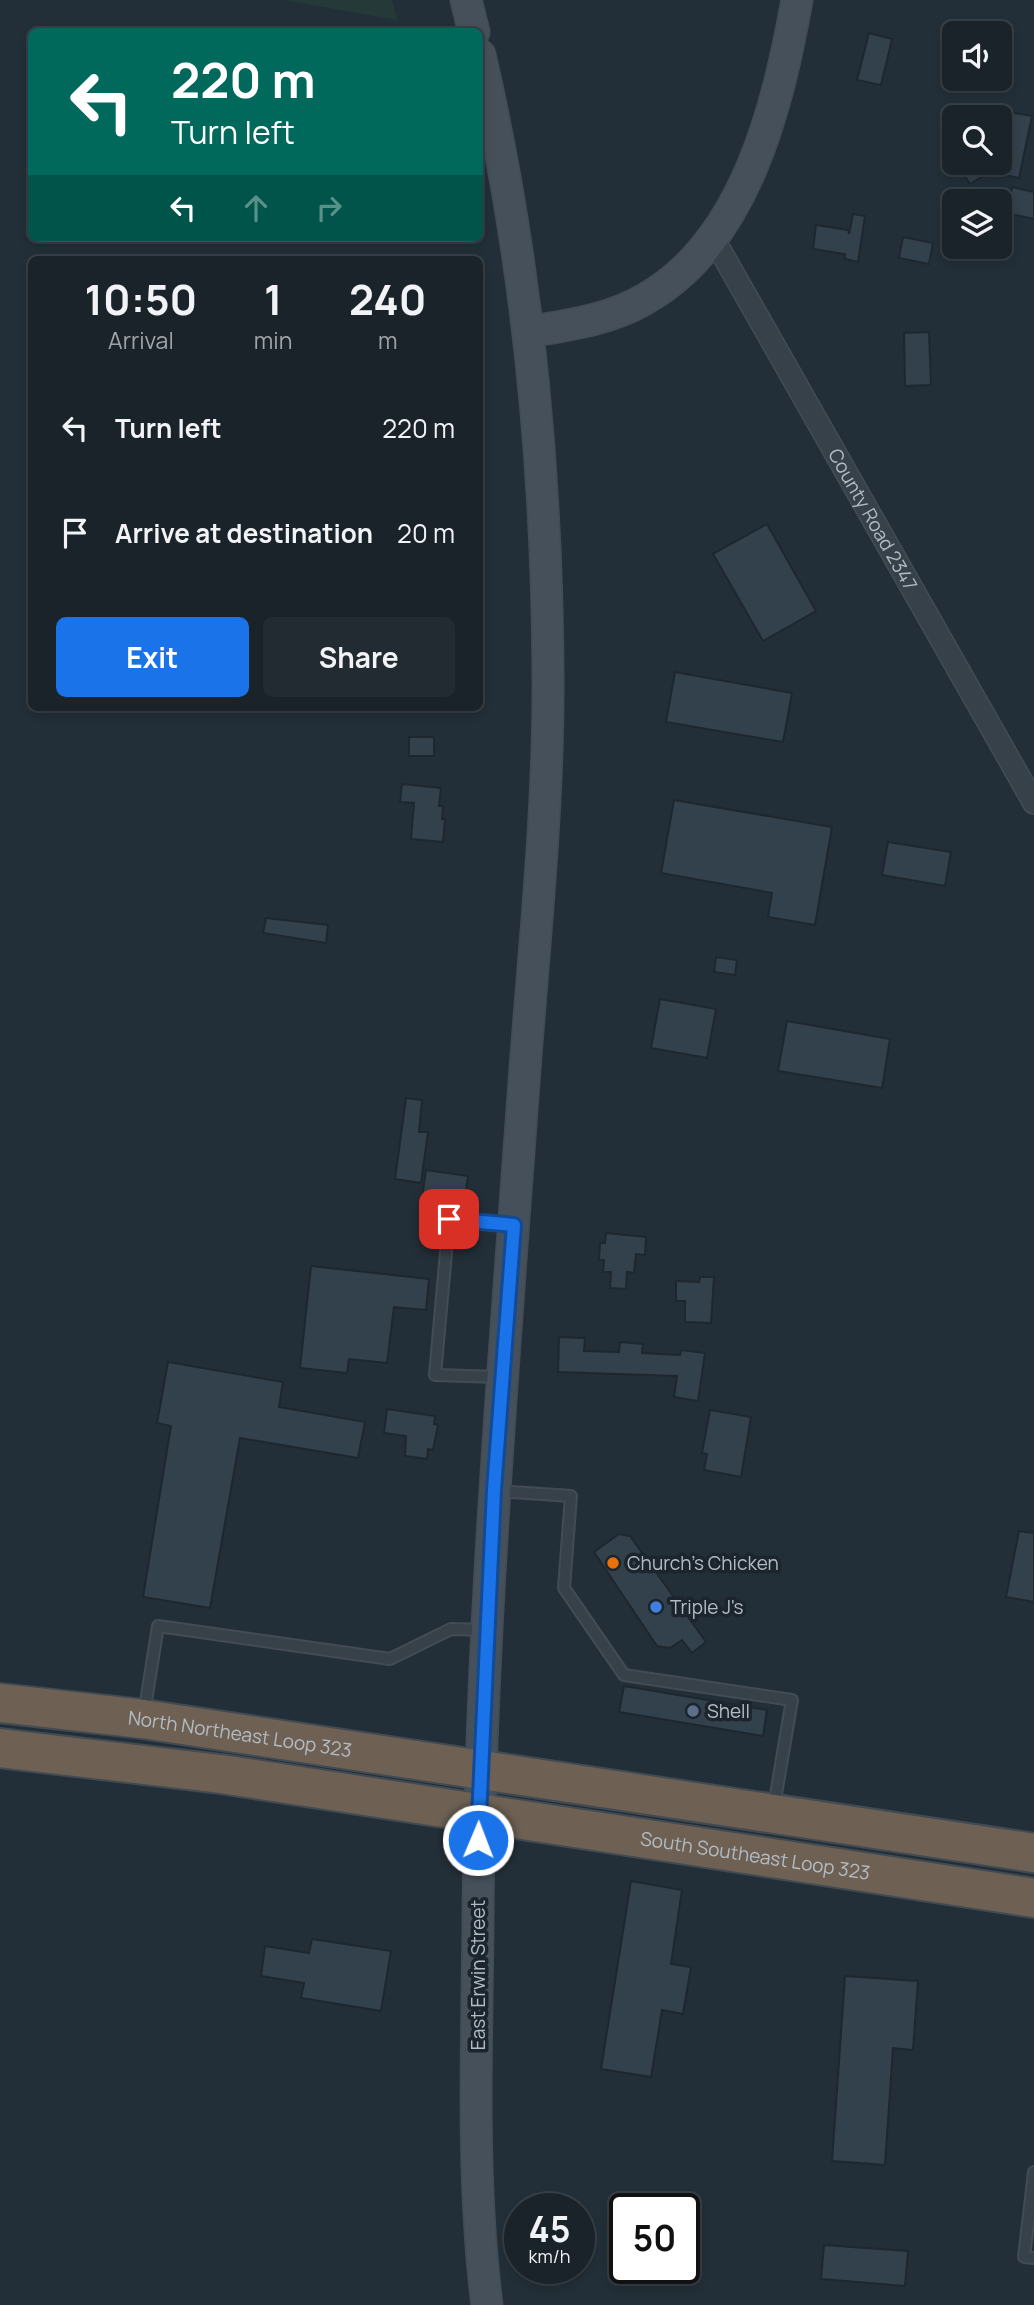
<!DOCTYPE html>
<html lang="en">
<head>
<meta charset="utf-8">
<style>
	:root { --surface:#1a232a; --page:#232b32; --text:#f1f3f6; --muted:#9fa4a8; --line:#384047; --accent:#1a73e8 }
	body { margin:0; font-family:Manrope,sans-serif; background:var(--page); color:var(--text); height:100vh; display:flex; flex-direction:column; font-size:26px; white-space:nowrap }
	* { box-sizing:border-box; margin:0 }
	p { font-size:23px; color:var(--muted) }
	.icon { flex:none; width:38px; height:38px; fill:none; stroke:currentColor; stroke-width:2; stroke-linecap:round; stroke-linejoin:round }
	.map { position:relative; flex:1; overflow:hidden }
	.sheet { position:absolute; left:28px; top:256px; width:455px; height:455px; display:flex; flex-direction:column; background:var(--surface); border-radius:10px; box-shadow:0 4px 10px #0003,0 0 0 2px var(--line) }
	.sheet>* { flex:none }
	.guide { position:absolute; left:28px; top:28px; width:455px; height:214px; border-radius:10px; box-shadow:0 4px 10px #0003,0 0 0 2px var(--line); background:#00695c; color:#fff; overflow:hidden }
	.buttons { position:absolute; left:942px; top:21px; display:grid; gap:14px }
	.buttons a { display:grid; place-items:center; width:70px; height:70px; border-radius:10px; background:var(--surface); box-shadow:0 4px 10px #0003,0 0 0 2px var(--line); font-size:35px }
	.speed { position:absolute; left:504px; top:2193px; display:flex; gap:14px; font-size:35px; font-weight:700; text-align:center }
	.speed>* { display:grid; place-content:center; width:91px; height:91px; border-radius:50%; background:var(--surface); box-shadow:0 4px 10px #0003,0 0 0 2px var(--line); line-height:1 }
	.speed small { font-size:18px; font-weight:400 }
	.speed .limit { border:4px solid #111; border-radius:10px; background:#fff; color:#111 }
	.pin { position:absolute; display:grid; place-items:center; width:60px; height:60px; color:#fff; margin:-30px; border-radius:14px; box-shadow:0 4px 10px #0006 }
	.me { position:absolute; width:77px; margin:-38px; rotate:1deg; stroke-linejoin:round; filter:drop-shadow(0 0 5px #0008) }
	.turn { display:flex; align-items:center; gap:24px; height:147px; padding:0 28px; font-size:32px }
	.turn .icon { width:91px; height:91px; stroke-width:2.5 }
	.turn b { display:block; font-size:49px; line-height:60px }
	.lanes { display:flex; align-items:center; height:66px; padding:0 28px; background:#0003; justify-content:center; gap:35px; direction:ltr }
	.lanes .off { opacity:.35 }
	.eta { display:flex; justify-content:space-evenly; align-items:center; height:119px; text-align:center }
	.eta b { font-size:42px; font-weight:700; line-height:49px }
	.primary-button { display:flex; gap:14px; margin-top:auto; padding:14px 28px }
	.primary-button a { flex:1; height:80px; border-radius:10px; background:var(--accent); color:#fff; font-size:28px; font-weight:700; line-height:80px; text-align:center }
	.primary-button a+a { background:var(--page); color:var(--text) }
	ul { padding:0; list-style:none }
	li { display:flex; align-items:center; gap:21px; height:105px; padding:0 28px }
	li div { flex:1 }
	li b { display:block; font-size:26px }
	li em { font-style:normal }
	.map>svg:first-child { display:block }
</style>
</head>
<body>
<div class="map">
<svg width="1034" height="2305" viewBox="0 0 1034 2305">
	<rect width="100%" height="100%" fill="#232f38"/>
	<path fill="#253939" d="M284,0H392L397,20Z"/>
	<path fill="#33414c" stroke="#1e272f" stroke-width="2" d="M869,33L892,39L881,85L857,80Z
		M1014,113L1032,116L1019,178L999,174V166L970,184L956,163H999V122Z
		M1012,187L1034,192V219L1007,213Z
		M853,214L865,216L858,262L845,259V254L813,249L816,225L848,230L849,234Z
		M903,237L933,243L929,264L899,258Z
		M929,332L931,385L905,386L904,333Z
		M767,524L816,611L763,641L713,554Z
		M675,672L792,693L783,742L666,722Z
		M409,737H434V756H409Z
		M402,784L441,788L439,806H443L442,819H445L443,842L411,839L414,803L400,802Z
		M674,800L832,827L815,925L768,917L772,893L661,873Z
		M888,842L951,852L945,886L882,875Z
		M266,918L328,925L326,943L263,933Z
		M716,957L737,960L735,975L714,972Z
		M660,999L716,1009L707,1058L651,1048Z
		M787,1021L890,1039L882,1088L778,1071Z
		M406,1098L422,1100L419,1132H428L421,1183L395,1179Z
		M426,1170L468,1176L464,1204L422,1198Z
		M606,1233L646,1237L645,1255L636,1254L634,1273L627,1272L626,1289L610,1288L611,1272H603L604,1260H599L600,1243H605Z
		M311,1266L429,1279L426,1310L394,1307L387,1363L349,1359L347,1373L300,1368Z
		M700,1277H714L711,1323L685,1322V1301H676V1281L699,1282Z
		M559,1337L585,1338L584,1351L619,1352L620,1342L643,1344L642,1353L680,1355L681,1350L705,1353L698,1401L674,1397L677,1376L558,1372Z
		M168,1362L283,1382L279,1407L365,1422L358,1458L240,1438L210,1608L143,1597L171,1426L157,1423Z
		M387,1409L435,1416L434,1424L438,1425L433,1450L428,1449L427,1459L405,1456L406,1436L384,1433Z
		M710,1410L751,1417L741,1477L704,1470L707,1454L702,1453Z
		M1019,1531L1034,1533V1602L1006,1597Z
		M619,1534L630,1536L706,1642L692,1653L682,1640L670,1648L657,1646L594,1552Z
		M624,1686L767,1710L763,1736L619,1712Z
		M631,1881L682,1890L671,1964L691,1967L683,2014L662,2010L651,2077L601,2069Z
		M312,1939L391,1951L381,2011L301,1998L304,1983L261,1976L265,1946L309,1953Z
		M845,1976L918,1981L913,2050L893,2048L885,2165L832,2161Z
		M824,2245L908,2251L905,2286L821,2279Z"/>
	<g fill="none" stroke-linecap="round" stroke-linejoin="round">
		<g stroke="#434c55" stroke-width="14">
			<path id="lane" d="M499,1377L435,1375L449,1219L510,1225
				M496,1491L571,1496L564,1588L624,1675L792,1700L774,1806
				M144,1714L158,1626L390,1659L451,1629L484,1630
				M1034,2172L1024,2257L1034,2258"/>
		</g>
		<g stroke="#434c55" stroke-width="24">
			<g id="street">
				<path id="s1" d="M712,236L1034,803"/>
			</g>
		</g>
		<g stroke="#434c55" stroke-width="33">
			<path id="secondary" d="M466,0L474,32
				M480,55C527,258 547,466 548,674C549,810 534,946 524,1082C504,1361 480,1640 478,1920C477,2048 471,2177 487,2305
				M528,332C568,325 610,320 645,299C746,242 778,105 797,0"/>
		</g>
		<g stroke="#424b53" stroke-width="42">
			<g id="highway">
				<path id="s2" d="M0,1703L143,1719L1034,1853"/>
				<path id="s3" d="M0,1748L221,1774L1034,1898"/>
			</g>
		</g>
		<use href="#lane" stroke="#374149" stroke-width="10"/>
		<use href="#street" stroke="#374149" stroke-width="21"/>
		<use href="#secondary" stroke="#45505b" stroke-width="30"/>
		<use href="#highway" stroke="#6e6154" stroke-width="38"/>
	</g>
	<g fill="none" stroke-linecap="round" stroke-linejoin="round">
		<g stroke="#114b97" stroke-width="18">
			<path id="route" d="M449,1219L514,1225L494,1490L478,1840"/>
		</g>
		<use href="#route" stroke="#1a73e8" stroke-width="12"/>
	</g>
	<circle fill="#e8710a" stroke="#1c252d" stroke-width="2.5" cx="613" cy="1563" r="7"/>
	<circle fill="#3f7fe0" stroke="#1c252d" stroke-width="2.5" cx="656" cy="1607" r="7"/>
	<circle fill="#5c6f8a" stroke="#1c252d" stroke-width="2.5" cx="693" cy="1711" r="7"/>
	<g text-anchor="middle" stroke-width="7" stroke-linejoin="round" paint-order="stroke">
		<g font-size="19" fill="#b2bcc5" stroke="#1c252d">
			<text dy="7" stroke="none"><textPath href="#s1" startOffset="326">County Road 2347</textPath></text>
			<text dy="7" stroke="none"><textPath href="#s2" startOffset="242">North Northeast Loop 323</textPath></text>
			<text dy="7" stroke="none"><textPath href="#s3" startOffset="763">South Southeast Loop 323</textPath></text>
			<text transform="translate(478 1975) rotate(-90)" y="7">East Erwin Street</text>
		</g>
		<g font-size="19" fill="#b2bcc5" stroke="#1c252d" text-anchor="start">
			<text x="627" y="1570">Church's Chicken</text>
			<text x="670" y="1614">Triple J's</text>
			<text x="707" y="1718">Shell</text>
		</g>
	</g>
</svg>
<div class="buttons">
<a><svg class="icon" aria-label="sound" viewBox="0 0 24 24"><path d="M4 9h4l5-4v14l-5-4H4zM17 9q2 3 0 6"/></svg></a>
<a><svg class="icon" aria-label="search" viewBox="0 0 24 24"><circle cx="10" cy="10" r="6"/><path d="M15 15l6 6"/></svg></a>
<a><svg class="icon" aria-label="layers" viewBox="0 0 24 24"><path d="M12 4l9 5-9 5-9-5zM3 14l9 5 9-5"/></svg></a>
</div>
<div class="speed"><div>45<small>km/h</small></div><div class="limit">50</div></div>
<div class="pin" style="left:449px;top:1219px;background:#d93025"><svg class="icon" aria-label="arrive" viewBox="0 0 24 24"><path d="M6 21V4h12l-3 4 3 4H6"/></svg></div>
<svg class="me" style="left:478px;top:1840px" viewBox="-20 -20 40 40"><circle r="17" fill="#1a73e8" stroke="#fff" stroke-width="3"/><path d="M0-11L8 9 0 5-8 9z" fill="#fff"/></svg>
<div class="guide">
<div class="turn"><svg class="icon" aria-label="left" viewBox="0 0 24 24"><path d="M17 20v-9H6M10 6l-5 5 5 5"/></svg><div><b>220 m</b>Turn left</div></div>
<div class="lanes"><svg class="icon" aria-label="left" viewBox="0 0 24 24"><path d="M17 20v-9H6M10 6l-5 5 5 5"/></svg><svg class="icon off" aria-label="ahead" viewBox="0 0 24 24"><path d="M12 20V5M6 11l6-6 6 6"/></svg><svg class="icon off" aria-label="right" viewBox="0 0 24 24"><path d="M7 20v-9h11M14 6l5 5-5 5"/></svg></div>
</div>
<section class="sheet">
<div class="eta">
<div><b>10:50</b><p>Arrival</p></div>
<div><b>1</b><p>min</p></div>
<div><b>240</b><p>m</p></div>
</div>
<ul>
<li><svg class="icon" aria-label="left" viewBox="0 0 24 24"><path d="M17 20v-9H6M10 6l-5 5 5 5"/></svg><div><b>Turn left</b></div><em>220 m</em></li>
<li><svg class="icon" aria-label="arrive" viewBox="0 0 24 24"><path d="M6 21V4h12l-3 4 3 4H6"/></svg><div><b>Arrive at destination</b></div><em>20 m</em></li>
</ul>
<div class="primary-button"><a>Exit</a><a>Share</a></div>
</section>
</div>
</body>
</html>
